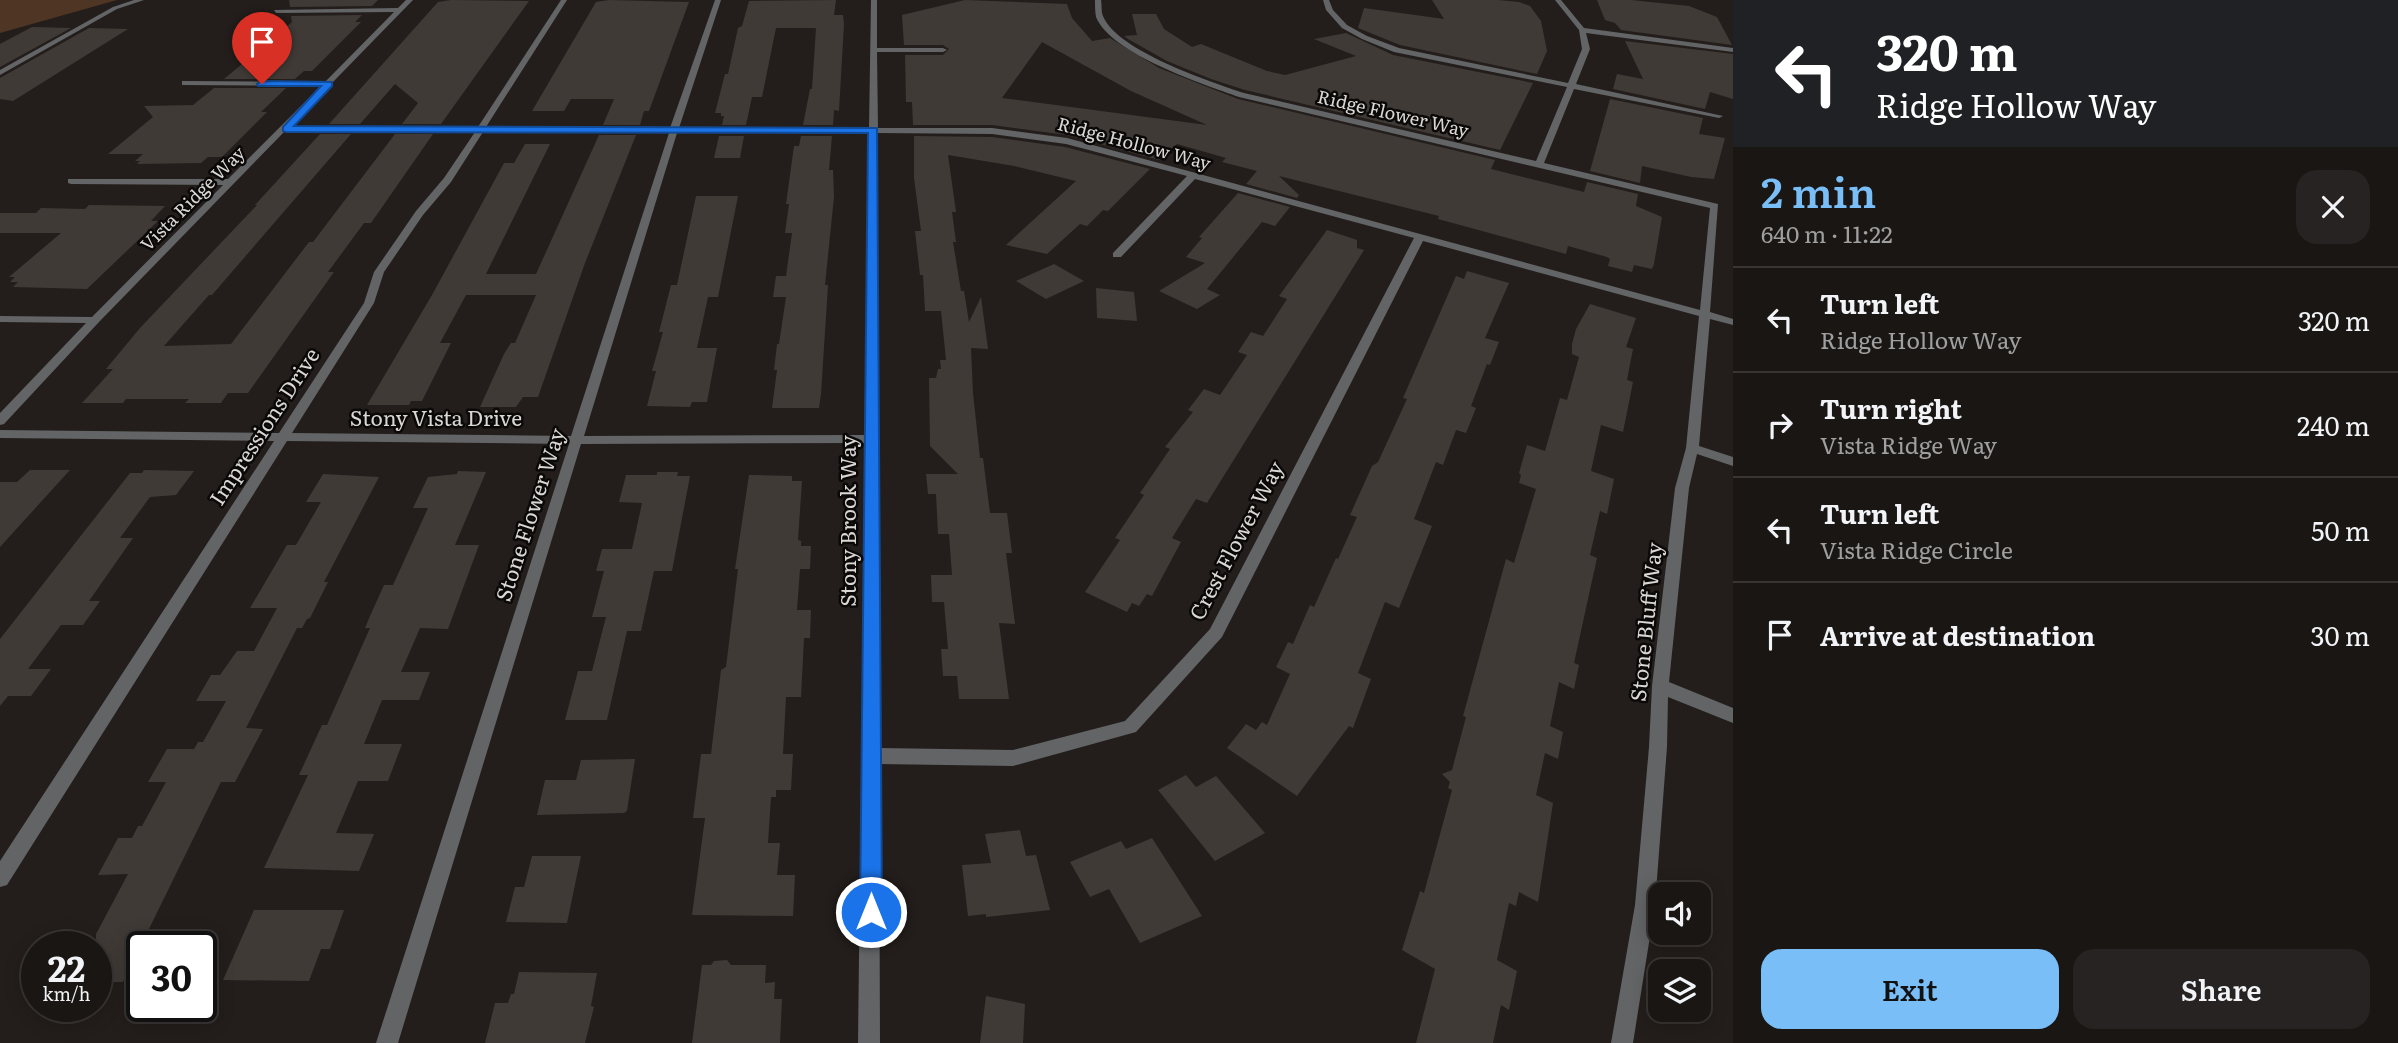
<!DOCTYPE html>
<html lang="en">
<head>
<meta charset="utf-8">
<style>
	:root { --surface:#1a1614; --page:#272322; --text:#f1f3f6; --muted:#9f9fa0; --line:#383534; --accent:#7abef8 }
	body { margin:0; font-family:Literata,serif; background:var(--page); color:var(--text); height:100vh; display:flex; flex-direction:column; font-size:26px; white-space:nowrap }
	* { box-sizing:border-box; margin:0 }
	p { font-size:23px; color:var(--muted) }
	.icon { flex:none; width:38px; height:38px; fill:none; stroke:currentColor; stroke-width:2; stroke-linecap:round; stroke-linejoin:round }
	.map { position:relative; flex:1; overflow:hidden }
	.sheet { display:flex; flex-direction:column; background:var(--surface); width:665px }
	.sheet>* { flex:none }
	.guide { background:#202124; color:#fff; overflow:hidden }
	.controls { position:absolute; left:1648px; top:882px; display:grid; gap:14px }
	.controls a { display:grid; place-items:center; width:63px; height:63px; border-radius:14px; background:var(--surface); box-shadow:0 4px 18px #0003,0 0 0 2px var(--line); font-size:35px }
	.speed { position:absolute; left:21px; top:931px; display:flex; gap:14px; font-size:35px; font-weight:700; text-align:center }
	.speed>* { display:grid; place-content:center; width:91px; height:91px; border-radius:50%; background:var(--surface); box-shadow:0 4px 18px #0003,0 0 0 2px var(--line); line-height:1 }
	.speed small { font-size:18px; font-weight:400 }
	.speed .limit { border:4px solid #111; border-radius:10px; background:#fff; color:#111 }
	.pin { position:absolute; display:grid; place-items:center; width:60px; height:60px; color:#fff; margin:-72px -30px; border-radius:50% 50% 50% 0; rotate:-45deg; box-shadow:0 0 7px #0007 }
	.pin .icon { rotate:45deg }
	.me { position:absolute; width:77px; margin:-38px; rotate:0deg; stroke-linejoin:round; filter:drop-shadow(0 0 5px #0008) }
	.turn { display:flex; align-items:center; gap:24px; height:147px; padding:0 28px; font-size:32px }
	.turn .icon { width:91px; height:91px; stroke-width:2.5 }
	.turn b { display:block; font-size:49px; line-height:60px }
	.round { display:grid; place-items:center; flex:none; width:74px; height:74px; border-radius:21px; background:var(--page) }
	.overview { display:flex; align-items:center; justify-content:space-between; height:119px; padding:0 28px }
	h1 { font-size:42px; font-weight:600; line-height:52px; color:var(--accent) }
	.action { display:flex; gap:14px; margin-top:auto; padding:14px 28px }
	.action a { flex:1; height:80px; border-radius:21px; background:var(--accent); color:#111; font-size:28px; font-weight:600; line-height:80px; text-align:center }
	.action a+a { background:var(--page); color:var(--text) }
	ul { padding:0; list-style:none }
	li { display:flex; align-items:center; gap:21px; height:105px; padding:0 28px; border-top:2px solid var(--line) }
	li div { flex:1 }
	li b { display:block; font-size:26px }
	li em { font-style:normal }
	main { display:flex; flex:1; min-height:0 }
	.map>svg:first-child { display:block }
</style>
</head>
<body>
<main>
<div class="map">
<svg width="1733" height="1043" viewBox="0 0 1733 1043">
	<rect width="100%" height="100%" fill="#231e1b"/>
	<path fill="#4f3624" d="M0,0H117L0,33Z"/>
	<path fill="#3f3a36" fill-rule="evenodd" d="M289,0H378L372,6L290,7Z
		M451,0L529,1L441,124H402L418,103L395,84L360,124H329L438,2Z
		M609,0L689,2L649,111H644L640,125H603L614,99H571L564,111H532L596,2Z
		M836,0L834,15H843L844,24L839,111L834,110L833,125H803L810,89H812L816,28H776L762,97H752L746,125H722L724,116H721V113H715L725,74H728L738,28L742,26L749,1Z
		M965,0L1067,4L1072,18L1092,41L1110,38L1159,68L1238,99L1495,160L1491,169L1584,192L1587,182L1638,194L1636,206L1662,217L1654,264L1652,269L1634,265L1632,272L1608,266L1610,259L1607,257L1568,246L1566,254L1438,219L1439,216L1279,176L1299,195L1297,198L1246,184L1257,171L1222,162L1226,158L1177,144L1159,160L1067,135L992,125H913L912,102H906L905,55H943L949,49L943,45H904L902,15ZM1042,42L1131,91L1207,125L1002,98Z
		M1432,0H1498L1519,2L1530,6L1541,21L1547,51L1537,74L1400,45L1358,28L1364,8L1444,19Z
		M1597,0H1631L1689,6L1717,17L1732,45L1621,30L1615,23L1605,20Z
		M1132,14H1156L1164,29L1192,47L1201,44L1267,71L1285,75L1356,56L1314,39L1346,33L1393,55L1533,83L1500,150L1245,90L1211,79L1167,61L1128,39L1124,36L1137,35Z
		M362,15L355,22H361L312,71H304L295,79H224L292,22L291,16Z
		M32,27L71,28L0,67V44Z
		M89,28L128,29L13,101L0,99V78Z
		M1625,41L1733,54V99L1710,92L1705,109L1613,89L1617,74L1643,79Z
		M214,88H286L261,112H267L222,157H208L201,163L137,164L140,161H135L143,154H108L153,117L144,106L193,105Z
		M1610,99L1703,118L1699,134L1725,138L1714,179L1691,177L1642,166L1640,183L1590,171Z
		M320,134H351L212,295H209L164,346L231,344L309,242H313L395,134H433L371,223H364L328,272H334L248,393H228L221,403H185L189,399H126L123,403H82L113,369H106L140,328L257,205H255Z
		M599,135H636L585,263L538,397H523L516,407H480L504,354L511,343H515L536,295H466L440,343H451L422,401H411L409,405H367L432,295L504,163H514L525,144H550L486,274H536Z
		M719,136H744L740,158H714Z
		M801,136H832L829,170H833L834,197L825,285H828L821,394L819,408H772L777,370H774L777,344H779L786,297H773L776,276H786L792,233H785L789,204H786L794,146H799Z
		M914,136L992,137L1065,147L1150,169L1108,211L1103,210L1087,226L1080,224L1047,254L1006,245L1076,181L1014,166L948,155L956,212H952L956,242H953L961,291H964L969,322L981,297L988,349L971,348L973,393L980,458H983L990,513H1007L1012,553H1006L1015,624L999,623L1009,699H959L957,676H943L941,649H948L944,602H932L931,575H952L949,534H938L936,494H928L926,474H958L930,446L929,378H936L938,369H941L940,360H946L941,311H925L923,275H920L915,231H921L914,178Z
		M1238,193L1290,207L1275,226L1262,222L1207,289L1220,295L1197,309L1159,291L1205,263L1186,257L1202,238L1199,237Z
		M696,196H738L718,297H708L697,348H717L707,402H692L690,407L647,406L656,371H652L663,332H659L671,285H677Z
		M89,205L165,206L151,221H158L87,289L13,287L18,282H10L15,277H9L61,233H0V213H36L41,208L85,209Z
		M1327,230L1357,240V248L1364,250L1207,503L1196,499L1172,538L1181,542L1152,596L1147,594L1139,606L1132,603L1127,612L1085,592L1120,540L1115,538L1144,495L1140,493L1170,449L1165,447L1193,412L1188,410L1204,389L1220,395L1247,355L1238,352L1251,332L1263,336L1287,299L1279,296Z
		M1054,264L1084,281L1046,299L1016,281Z
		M1467,271L1509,283L1485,338L1499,342L1490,365L1487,364L1471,406L1476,408L1466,433L1456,430L1443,465L1436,462L1414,519L1432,526L1399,608L1385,602L1358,673L1371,679L1353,728L1349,726L1297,796L1227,748L1246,724L1256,730L1262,722L1267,725L1290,674L1276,667L1288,642L1293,644L1310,605L1314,607L1336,558L1338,559L1357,517L1350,515L1372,466L1378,462L1407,399L1403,398L1456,276L1464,279Z
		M1096,288L1134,292L1137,321L1097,318Z
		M1590,304L1636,318L1626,347L1633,349L1627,380L1633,382L1623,432L1601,425L1591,471L1614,479L1607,514L1600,511L1590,555L1597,558L1574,663L1579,665L1574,689L1559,682L1550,726L1563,732L1558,759L1545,753L1536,795L1553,803L1538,902L1519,892L1516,906L1509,903L1497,960L1517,971L1509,1010L1501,1005L1493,1043H1416L1435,969L1402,950L1420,891L1424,893L1452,790L1448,788L1450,782L1442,774L1452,770L1466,717L1463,716L1506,559L1514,563L1536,489L1519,483L1521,475L1519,473L1527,445L1545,451L1560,398L1567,400L1579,357L1572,354V344L1576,329Z
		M30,470H70L0,547V482H17Z
		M144,470L194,471L176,495L150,497L120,538H133L89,601H100L83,625H61L28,669H51L31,696H8L0,706V639L130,473H142Z
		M458,471L486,472L455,545H479L448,629L420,628L401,672H430L419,700H382L364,744H402L388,781H358L336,833L374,834L359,871L264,868L308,775H299L322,725H327L370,628H365L370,616L384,585H393L428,508H413L428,477L457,474Z
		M657,472H678L677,476H690L672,571H654L641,631H627L607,720H565L578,671H592L606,617H592L604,571H596L602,549H632L642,503L619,502L626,475H657Z
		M323,474L379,477L324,582H328L310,618L307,619L302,628H297L246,728L263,729L235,782H221L123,982H96V934L128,874L98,875L118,838H132L138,826H142L166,782H148L167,749H194L198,742H203L226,701H196L211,675H220L237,651H254L277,608H250L287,545H296L321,502H306Z
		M749,475L792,476V481H802L798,540L801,541V546H811L810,569H800L797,610H811L810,638H804L801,697H786L783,754H793L791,790H776V797H771L768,843H780L777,875H795L793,916L692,915L705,818H693L701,754H711L721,670L726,667L738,569H735Z
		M635,759L627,811L624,813L537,815L545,780H576L581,760Z
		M1186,775L1196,787L1216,776L1265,833L1215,861L1158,790Z
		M1020,830L1026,856L1036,855L1050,910L986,917V914L968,916L962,865L991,863L985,834Z
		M1152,838L1202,916L1140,943L1109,889L1090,897L1070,862L1121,841L1126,849Z
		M532,856H581L567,923L506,922L515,887H524Z
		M254,910H344L330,949H321L309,981L223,980Z
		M727,960L731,965H766L765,983L775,982L774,999H782L780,1043H692L702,965H711L714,961Z
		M519,972L597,973L591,1006L594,1007L585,1043H485L495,1003H508L511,994H514Z
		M986,996L1025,1004L1023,1043H980Z"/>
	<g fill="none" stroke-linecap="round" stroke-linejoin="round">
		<path fill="#626466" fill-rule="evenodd" d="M134,0H144L117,9L0,75V70L113,7Z
			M406,0H413L290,126L478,127L561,0H567L486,127L670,128L715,0H721L679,128H869L871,0H877V48H943L947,50L943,52H877L878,128H992L1067,138L1700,310L1710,208L1239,97C1203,84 1111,54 1096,17C1095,12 1095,5 1095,0H1101C1102,5 1101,12 1103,16C1117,51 1211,82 1244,93L1536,161L1567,87L1394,52L1362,39L1342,28L1326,10L1323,0H1329L1333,10L1347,25L1367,36L1399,48L1568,83L1582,49L1579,30L1555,0H1561L1584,28L1733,48V52L1586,33L1590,49L1576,84L1723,116L1719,118L1574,89L1544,163L1718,204L1710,312L1733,319V325L1710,319L1699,446L1733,457V466L1697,454L1689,488L1669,682L1733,708V723L1668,697L1667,747L1655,905L1633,1043H1611L1635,905L1649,747L1652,686L1675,488L1686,448L1699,316L1423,241L1222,637L1136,732L1013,766L879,764L880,1043H858L865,443L581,444L398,1043H376L569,444L287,441L7,885L0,887V861L274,441L0,438V430L279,433L364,303L374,272L416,211L444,178L475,132L285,131L99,322L4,424L0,425V413L86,323L0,322V316L92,317L223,185L71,184L68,183V179H228L321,86L185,85H182V81L325,82L394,12L276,13L274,10L398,8ZM483,132L669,133L571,436L292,433L374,303L384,272L423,215L451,182ZM677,133H869L866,435L584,436ZM878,133L992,134L1066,144L1187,176L1113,253V257H1121L1195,179L1414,238L1210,629L1125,721L1013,750L879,748Z"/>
	</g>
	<path fill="#1a73e8" stroke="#114b97" stroke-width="2" d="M262,81L332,82V86L294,126L877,128L882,912L878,920L871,924L863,920L860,912L868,133L286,132L283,131V127L321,86H258L257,84Z"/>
	<g text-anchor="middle" stroke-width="5" stroke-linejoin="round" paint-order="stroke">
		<g font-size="18" fill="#dad7d5" stroke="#0b0908">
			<text transform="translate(1393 114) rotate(13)" y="6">Ridge Flower Way</text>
			<text transform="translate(1134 144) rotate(15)" y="6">Ridge Hollow Way</text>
			<text transform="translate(193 199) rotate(-45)" y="6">Vista Ridge Way</text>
		</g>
		<g font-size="21" fill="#dad7d5" stroke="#0b0908">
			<text x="436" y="426">Stony Vista Drive</text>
			<text transform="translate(265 427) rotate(-57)" y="7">Impressions Drive</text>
			<text transform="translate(531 515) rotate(-72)" y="7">Stone Flower Way</text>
			<text transform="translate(849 521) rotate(-90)" y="7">Stony Brook Way</text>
			<text transform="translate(1237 541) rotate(-62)" y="7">Crest Flower Way</text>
			<text transform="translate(1647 622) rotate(-84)" y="7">Stone Bluff Way</text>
		</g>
	</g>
</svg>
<div class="controls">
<a><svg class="icon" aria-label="sound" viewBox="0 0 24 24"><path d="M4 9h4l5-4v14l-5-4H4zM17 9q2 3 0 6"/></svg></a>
<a><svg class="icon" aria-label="layers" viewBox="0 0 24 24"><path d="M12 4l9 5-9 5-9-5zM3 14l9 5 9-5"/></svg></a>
</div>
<div class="speed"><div>22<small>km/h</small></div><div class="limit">30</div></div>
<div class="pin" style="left:262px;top:84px;background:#d93025"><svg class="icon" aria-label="arrive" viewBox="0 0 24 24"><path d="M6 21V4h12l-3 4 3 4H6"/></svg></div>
<svg class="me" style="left:871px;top:912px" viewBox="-20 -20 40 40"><circle r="17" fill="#1a73e8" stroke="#fff" stroke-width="3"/><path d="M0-11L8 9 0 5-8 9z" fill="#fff"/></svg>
</div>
<section class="sheet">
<div class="guide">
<div class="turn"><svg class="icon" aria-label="left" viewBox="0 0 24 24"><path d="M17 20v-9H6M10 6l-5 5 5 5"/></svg><div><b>320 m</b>Ridge Hollow Way</div></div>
</div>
<div class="overview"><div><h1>2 min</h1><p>640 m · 11:22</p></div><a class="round"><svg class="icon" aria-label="close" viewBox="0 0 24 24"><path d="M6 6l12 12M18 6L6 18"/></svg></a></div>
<ul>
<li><svg class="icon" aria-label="left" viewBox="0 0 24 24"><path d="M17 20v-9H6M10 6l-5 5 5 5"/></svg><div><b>Turn left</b><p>Ridge Hollow Way</p></div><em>320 m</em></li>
<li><svg class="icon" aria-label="right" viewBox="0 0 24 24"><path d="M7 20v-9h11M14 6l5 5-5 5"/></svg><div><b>Turn right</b><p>Vista Ridge Way</p></div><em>240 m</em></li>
<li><svg class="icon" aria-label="left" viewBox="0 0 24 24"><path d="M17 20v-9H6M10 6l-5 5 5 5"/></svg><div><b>Turn left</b><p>Vista Ridge Circle</p></div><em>50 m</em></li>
<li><svg class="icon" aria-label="arrive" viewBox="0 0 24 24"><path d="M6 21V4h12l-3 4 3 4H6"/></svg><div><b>Arrive at destination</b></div><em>30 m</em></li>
</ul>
<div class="action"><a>Exit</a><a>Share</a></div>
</section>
</main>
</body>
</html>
